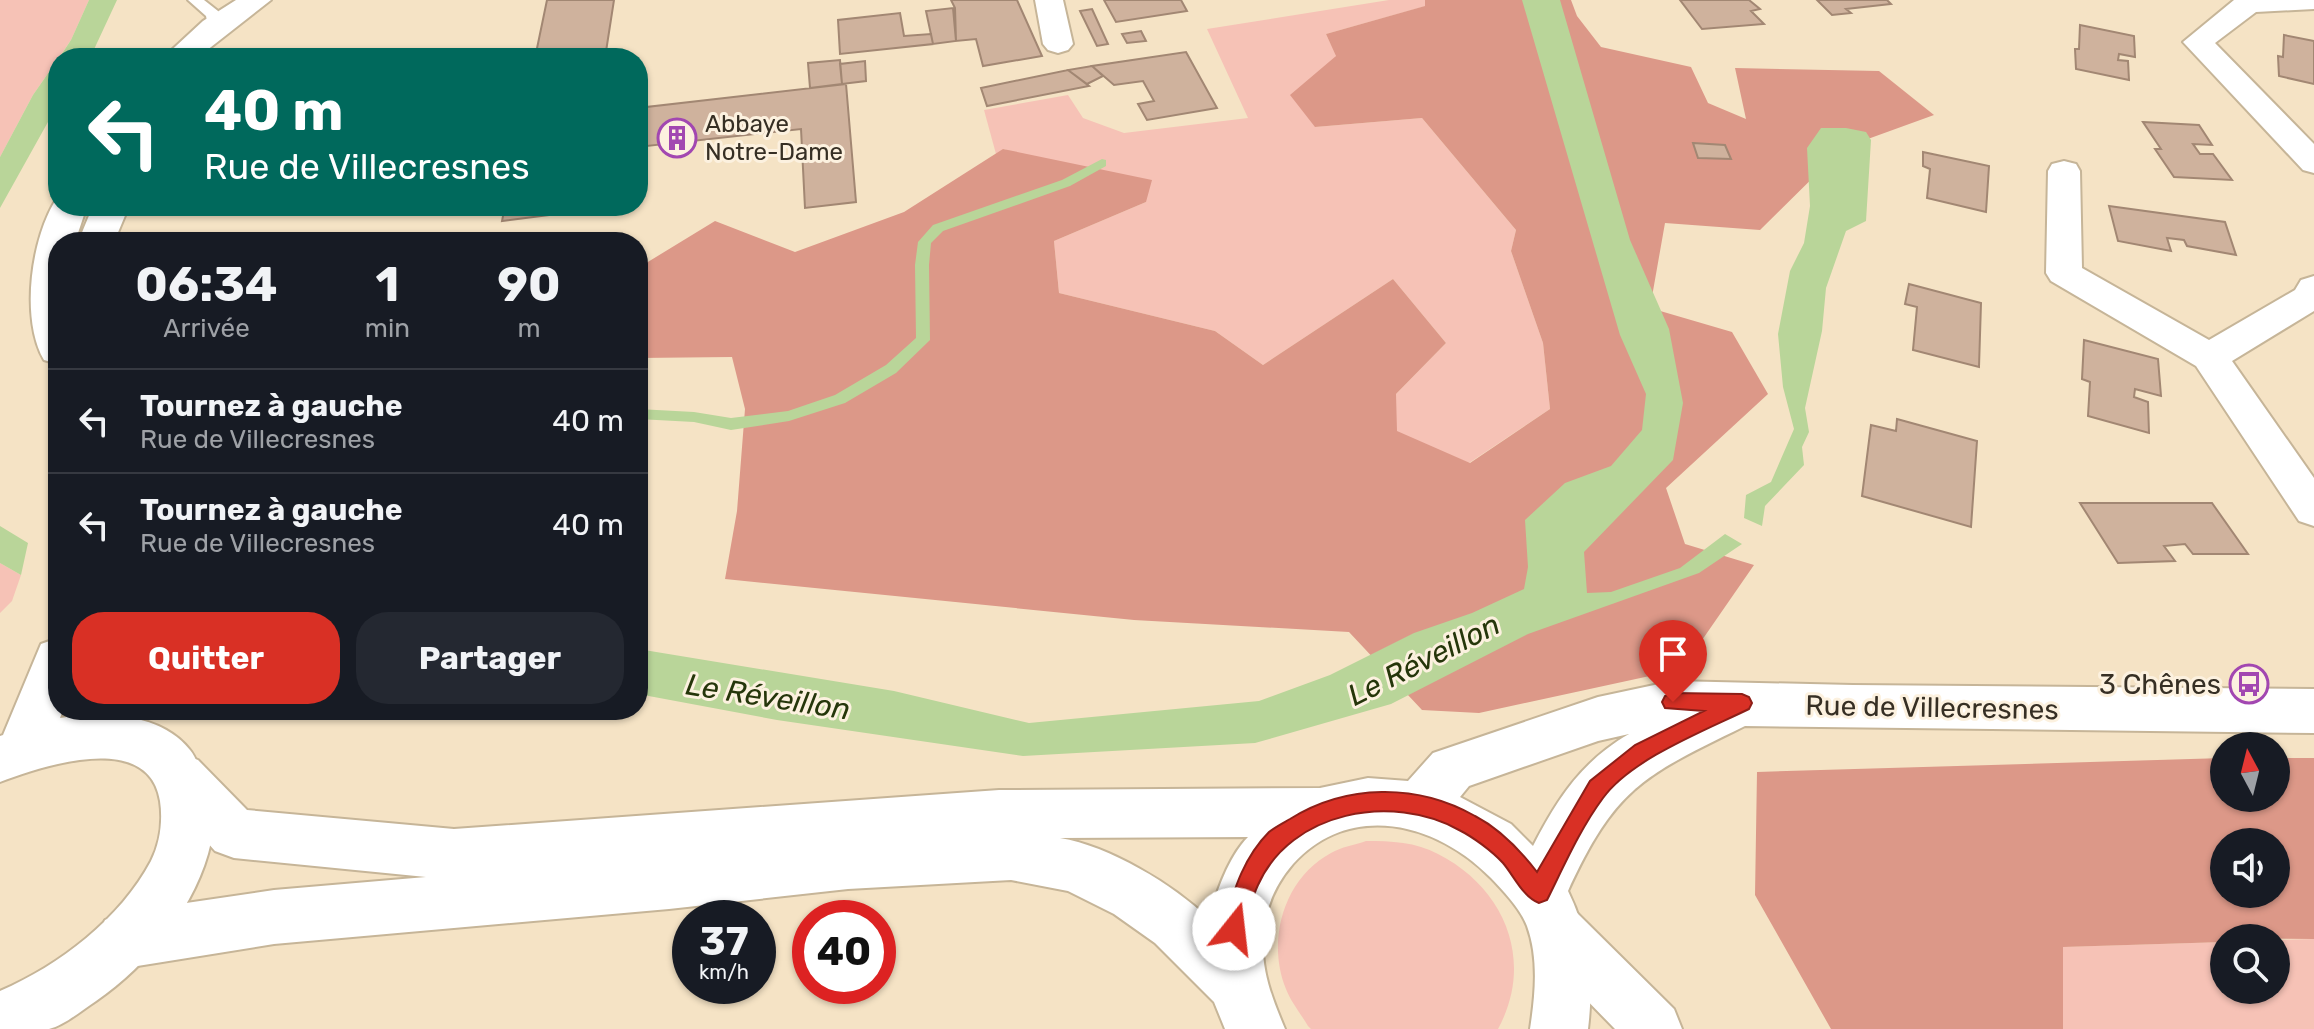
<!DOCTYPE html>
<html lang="fr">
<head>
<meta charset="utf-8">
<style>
	:root { --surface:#171b24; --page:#242831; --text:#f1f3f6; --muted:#9ea1a6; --line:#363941; --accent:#d93025 }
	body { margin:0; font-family:Rubik,sans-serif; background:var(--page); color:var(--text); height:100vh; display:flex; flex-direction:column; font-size:30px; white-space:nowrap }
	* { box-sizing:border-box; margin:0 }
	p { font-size:26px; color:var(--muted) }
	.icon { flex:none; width:44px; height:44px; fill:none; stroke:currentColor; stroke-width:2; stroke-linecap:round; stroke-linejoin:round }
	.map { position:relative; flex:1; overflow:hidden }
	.panel { position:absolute; left:48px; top:232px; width:600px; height:488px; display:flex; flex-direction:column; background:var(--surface); border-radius:32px; box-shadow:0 2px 6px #0004 }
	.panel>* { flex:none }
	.hud { position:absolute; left:48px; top:48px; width:600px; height:168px; border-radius:32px; box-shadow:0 2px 6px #0004; background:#00695c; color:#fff; overflow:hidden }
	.needle { width:52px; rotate:353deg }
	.fabs { position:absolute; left:2210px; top:732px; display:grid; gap:16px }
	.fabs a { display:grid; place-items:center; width:80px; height:80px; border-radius:50%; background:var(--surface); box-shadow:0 2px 6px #0004; font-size:40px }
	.speed { position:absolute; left:672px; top:900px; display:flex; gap:16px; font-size:40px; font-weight:700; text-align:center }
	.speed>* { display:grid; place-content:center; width:104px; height:104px; border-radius:50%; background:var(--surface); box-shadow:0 2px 6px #0004; line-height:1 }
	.speed small { font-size:20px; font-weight:400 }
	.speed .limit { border:12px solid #d22; background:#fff; color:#111 }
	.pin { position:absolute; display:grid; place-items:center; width:68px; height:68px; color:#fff; margin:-82px -34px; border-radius:50% 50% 50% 0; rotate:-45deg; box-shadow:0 0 8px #0007 }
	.pin .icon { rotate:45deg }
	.me { position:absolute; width:88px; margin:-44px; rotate:16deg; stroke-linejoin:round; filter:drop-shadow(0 0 6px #0008) }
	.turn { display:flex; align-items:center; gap:28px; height:168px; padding:0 24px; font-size:36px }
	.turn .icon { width:104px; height:104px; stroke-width:2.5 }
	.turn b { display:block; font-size:56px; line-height:68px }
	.eta { display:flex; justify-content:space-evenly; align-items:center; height:136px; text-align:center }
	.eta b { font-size:48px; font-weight:700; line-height:56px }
	.primary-button { display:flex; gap:16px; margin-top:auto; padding:16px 24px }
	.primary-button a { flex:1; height:92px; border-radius:32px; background:var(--accent); color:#fff; font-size:32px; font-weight:700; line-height:92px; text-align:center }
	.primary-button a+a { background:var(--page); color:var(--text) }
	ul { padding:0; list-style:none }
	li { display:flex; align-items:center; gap:24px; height:104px; padding:0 24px; border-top:2px solid var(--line) }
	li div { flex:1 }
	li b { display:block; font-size:30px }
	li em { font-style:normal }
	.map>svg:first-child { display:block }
</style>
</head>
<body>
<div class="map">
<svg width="2314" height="1029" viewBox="0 0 2314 1029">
	<rect width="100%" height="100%" fill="#f5e3c5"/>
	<path fill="#f6c2b6" d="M0,0H89L71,40L33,95L0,157Z
		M1389,0H1425L1426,6L1326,34L1336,55L1315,127L1422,118L1516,230L1511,251L1543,343L1550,409L1469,463L1396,432V394L1446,343L1393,279L1263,365L1215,331L1059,293L1054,241L1146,202L1004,149L996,154L984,110L1068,95L1083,118L1124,133L1248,118L1207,29Z
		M0,563L21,575L12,601L0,613Z
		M1366,841C1391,841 1416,842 1438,854C1505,888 1535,961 1498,1029H1311L1308,1026C1301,1014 1291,1002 1286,989C1266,940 1284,878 1331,853C1341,847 1355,845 1366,841Z
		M2314,939V1029H2063L2062,947L2224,942V990H2276V940Z"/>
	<path fill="#dc9888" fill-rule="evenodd" d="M1425,0H1571L1577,16L1601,47L1691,67L1708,103L1746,119L1735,68L1879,71L1934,115L1843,148L1760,230L1665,223L1650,308L1732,332L1768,394L1666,488L1685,544L1754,565L1682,669L1479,713L1422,710L1349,632L1134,620L725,579L737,511L745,409L732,357L638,358V268L715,221L795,252L904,212L1003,149L1152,180L1146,202L1054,241L1059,293L1215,331L1263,365L1393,279L1446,343L1396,394L1397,431L1470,463L1550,409L1543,343L1511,251L1516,230L1422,118L1315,127L1290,95L1336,56L1326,34L1425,6Z
		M2224,758V798H2276V758H2314V939L2224,938V942L2063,947V1029H1831L1755,895L1757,772ZM2224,842H2276V894H2224Z"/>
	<path fill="#b9d599" d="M89,0H117L90,58H59L71,40Z
		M1522,0H1560L1630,240L1669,329L1683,403L1673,460L1584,552L1587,593L1611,592L1680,568L1725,534L1742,544L1699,573L1528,634L1391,704L1255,743L1023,756L777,720L638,694V649L894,691L1029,723L1259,701L1330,675L1414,633L1472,613L1524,589L1528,567L1525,520L1565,483L1611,466L1642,430L1646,394L1620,335Z
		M58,59V104L0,208V157L33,95Z
		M1821,128H1846L1866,132L1871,140L1866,221L1846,231L1826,288L1822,331L1805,408L1809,432L1802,447L1804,465L1765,506L1762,526L1744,518L1746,495L1771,482L1794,429L1783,387L1778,334L1790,271L1804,243L1810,206L1807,148Z
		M0,526L28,543L21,575L0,563Z"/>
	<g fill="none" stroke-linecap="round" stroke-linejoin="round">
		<path fill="#b9d599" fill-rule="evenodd" d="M1102,159L1106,160V166L1070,186L943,231L931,243L929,265L930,340L896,373L845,403L789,421L731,430L694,422L638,419V409L694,412L731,418L788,411L835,395L886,365L916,338L915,265L918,242L933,225L1062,180Z"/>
	</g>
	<path fill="#cfb29d" stroke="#a28773" stroke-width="2" d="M547,0H614L605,58H535Z
		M951,0H1017L1042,56L983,66L976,39L956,41L955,8Z
		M1104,0H1181L1187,11L1116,22Z
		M1680,0H1749L1760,9L1751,11L1764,24L1702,29Z
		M1817,0H1887L1891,4L1846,9L1851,13L1832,15Z
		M953,8L956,41L933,44L926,11Z
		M1092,9L1108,44L1097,46L1080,11Z
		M900,13L904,36L931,34L933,44L840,54L838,20Z
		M2080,25L2134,36L2135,57L2119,54L2118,60L2128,61L2129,80L2076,69L2075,49H2079Z
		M1141,31L1146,41L1127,43L1122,34Z
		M2284,35L2314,41V84L2279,76L2278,56L2283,57Z
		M1186,52L1217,108L1147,120L1138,104L1154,101L1143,81L1114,85L1092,66Z
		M840,60L842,84L810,88L808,63Z
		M865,61L866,81L842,84L840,64Z
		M1092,66L1103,76L1087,84L1068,70Z
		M1068,70L1089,86L987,106L981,88Z
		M846,84L856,202L805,208L801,129L638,147V108Z
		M2143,122L2199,125L2212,145L2193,144L2200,154H2213L2232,180L2174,177L2155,149H2161Z
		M1693,143L1725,145L1731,159L1698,158Z
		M1923,152L1989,166L1986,212L1927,198L1930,169L1923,166Z
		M505,206H589L588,210L502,221Z
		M2109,206L2225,222L2236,255L2187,246L2184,240L2167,238L2171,251L2118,241Z
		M1909,284L1981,303L1979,367L1913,350L1917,307L1905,304Z
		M2084,340L2158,359L2161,396L2135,389L2134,397L2148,402L2149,433L2088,416L2090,382L2082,379Z
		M1897,419L1977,441L1971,527L1862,496L1871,425L1896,431Z
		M2080,503H2212L2248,554H2193L2185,544L2164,546L2175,561L2118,563Z"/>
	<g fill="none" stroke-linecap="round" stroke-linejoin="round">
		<g stroke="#c6b598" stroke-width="4">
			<path id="service" d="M188,0H204L218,11L219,30H209L206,16Z"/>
		</g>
		<g stroke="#c6b598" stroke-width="4">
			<path id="minor" d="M1035,0H1063L1073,44L1068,50L1058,53L1048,50L1043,44Z
				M2234,0H2314V9L2256,12L2215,43L2314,144V173L2303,170L2183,42Z
				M2064,161L2076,164L2080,171L2082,268L2209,340L2295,290L2301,280L2314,276V311L2232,361L2314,478V526L2299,521L2196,366L2051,281L2046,273L2048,171L2052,164Z
				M1557,905L1576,912L1674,1009L1682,1029H1615L1538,950L1530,931L1538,912Z"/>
		</g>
		<g stroke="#c6b598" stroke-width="4">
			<path id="tertiary" d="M1673,681L1853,685L2314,689V733L1745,726C1645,775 1616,786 1568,891C1590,936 1594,979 1588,1029H1530C1535,996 1539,959 1527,926C1520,908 1504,892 1491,878C1436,822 1350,801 1293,864C1275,885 1265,908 1263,936C1261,971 1272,998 1285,1029H1225L1214,1002L1155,943L1114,914L1068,891L1011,880L848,889L669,909L274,944L125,968L105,960L97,940L105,920L125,912L274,890L426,877L234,858L215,851L162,792L154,776L162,760L180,753L198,760L247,810L454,829L999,790L1320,788L1368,778L1408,781L1433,753L1598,697ZM1629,734C1582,761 1557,799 1533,846L1511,824L1460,797L1469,786L1598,741ZM1248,837C1229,856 1216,893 1209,919C1173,884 1109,846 1060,838Z"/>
		</g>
		<g stroke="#c6b598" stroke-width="4">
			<path id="secondary" d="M236,0H271L197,58H163L203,21Z
				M57,198L58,206H87L75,242H58V364L44,360C20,319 31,237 57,198Z
				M93,206H129L114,242H78Z
				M58,638V710H63L60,718C102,711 161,713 190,750C196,757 199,768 203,777C213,798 216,819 211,842C197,906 148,965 96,1001C82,1010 65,1025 49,1029C35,1029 15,1029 0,1029V991C60,965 120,919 151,861C160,843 163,821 160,801C149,730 42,766 0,782V736L3,735L41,644Z"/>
		</g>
		<use href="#service" fill="#fff" fill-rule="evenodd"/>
		<use href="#minor" fill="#fff" fill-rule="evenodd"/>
		<use href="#tertiary" fill="#fff" fill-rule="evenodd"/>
		<use href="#secondary" fill="#fff" fill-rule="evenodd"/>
	</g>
	<path fill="#d93025" stroke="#8d1f18" stroke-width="2" d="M1673,693L1742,694L1749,697L1752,703L1749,709C1706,730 1631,759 1603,798C1580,829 1564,866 1547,900L1539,903C1523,897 1514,876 1503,863C1492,851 1473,837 1459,830C1392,793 1291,811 1258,885C1250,901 1249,921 1242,937L1234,941L1225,937L1222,929C1233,894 1242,859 1269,832C1275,827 1283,823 1290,819C1346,784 1417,783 1475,816C1500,829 1520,850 1537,872L1590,781L1635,745L1704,711L1665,708L1662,702L1665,696Z"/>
	<defs>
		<g id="building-ring" transform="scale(2)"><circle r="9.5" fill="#fcf1df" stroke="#a247b1" stroke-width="1.5"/><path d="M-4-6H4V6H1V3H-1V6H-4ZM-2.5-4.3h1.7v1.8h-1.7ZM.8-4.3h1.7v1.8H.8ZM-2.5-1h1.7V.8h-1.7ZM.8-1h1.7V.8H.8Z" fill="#a247b1"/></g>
		<g id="bus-ring" transform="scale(2)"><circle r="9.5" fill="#fcf1df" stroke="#a247b1" stroke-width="1.5"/><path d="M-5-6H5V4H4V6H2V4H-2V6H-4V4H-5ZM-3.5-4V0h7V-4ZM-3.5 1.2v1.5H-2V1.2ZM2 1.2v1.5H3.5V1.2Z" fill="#a247b1"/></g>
	</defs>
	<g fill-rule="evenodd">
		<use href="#building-ring" x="677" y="138"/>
		<use href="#bus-ring" x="2249" y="684"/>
	</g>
	<g text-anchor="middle" stroke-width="6" stroke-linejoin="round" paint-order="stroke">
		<g font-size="24" fill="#362f24" stroke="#fcf1df" text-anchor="start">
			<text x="705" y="132">Abbaye<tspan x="705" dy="28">Notre-Dame</tspan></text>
		</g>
		<g font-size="28" fill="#362f24" stroke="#fcf1df" text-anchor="end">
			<text x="2221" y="694">3 Chênes</text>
		</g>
		<g font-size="28" fill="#362f24" stroke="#fcf1df">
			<text transform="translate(1932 707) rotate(1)" y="10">Rue de Villecresnes</text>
		</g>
		<g font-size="30" font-style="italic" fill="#25360a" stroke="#fcf1df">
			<text transform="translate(1424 660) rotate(-27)" y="10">Le Réveillon</text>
			<text transform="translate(768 697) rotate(9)" y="10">Le Réveillon</text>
		</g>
	</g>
</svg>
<div class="fabs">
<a><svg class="needle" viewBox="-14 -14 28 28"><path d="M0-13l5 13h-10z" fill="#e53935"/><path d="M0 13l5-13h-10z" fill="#9ea1a6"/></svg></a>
<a><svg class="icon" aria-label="sound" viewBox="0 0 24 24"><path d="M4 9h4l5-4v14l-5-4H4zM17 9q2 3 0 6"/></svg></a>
<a><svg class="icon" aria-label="search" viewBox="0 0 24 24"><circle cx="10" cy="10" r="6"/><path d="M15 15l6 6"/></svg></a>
</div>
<div class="speed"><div>37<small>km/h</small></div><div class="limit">40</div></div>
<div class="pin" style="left:1673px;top:702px;background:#d93025"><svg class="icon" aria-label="arrive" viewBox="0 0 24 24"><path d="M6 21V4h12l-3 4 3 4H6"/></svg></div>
<svg class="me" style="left:1234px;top:929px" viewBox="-20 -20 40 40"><circle r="19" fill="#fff"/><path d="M0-13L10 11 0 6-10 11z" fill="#d93025"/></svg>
<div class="hud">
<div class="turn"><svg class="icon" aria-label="left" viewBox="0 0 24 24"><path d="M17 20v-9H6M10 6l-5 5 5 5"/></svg><div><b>40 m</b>Rue de Villecresnes</div></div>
</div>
<section class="panel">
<div class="eta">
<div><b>06:34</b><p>Arrivée</p></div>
<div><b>1</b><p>min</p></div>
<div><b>90</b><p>m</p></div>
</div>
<ul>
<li><svg class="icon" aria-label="left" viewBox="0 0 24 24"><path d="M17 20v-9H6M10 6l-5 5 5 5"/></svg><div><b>Tournez à gauche</b><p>Rue de Villecresnes</p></div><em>40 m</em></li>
<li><svg class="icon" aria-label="left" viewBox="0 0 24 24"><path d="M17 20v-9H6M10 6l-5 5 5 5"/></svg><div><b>Tournez à gauche</b><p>Rue de Villecresnes</p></div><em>40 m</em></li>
</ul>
<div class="primary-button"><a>Quitter</a><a>Partager</a></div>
</section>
</div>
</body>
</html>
